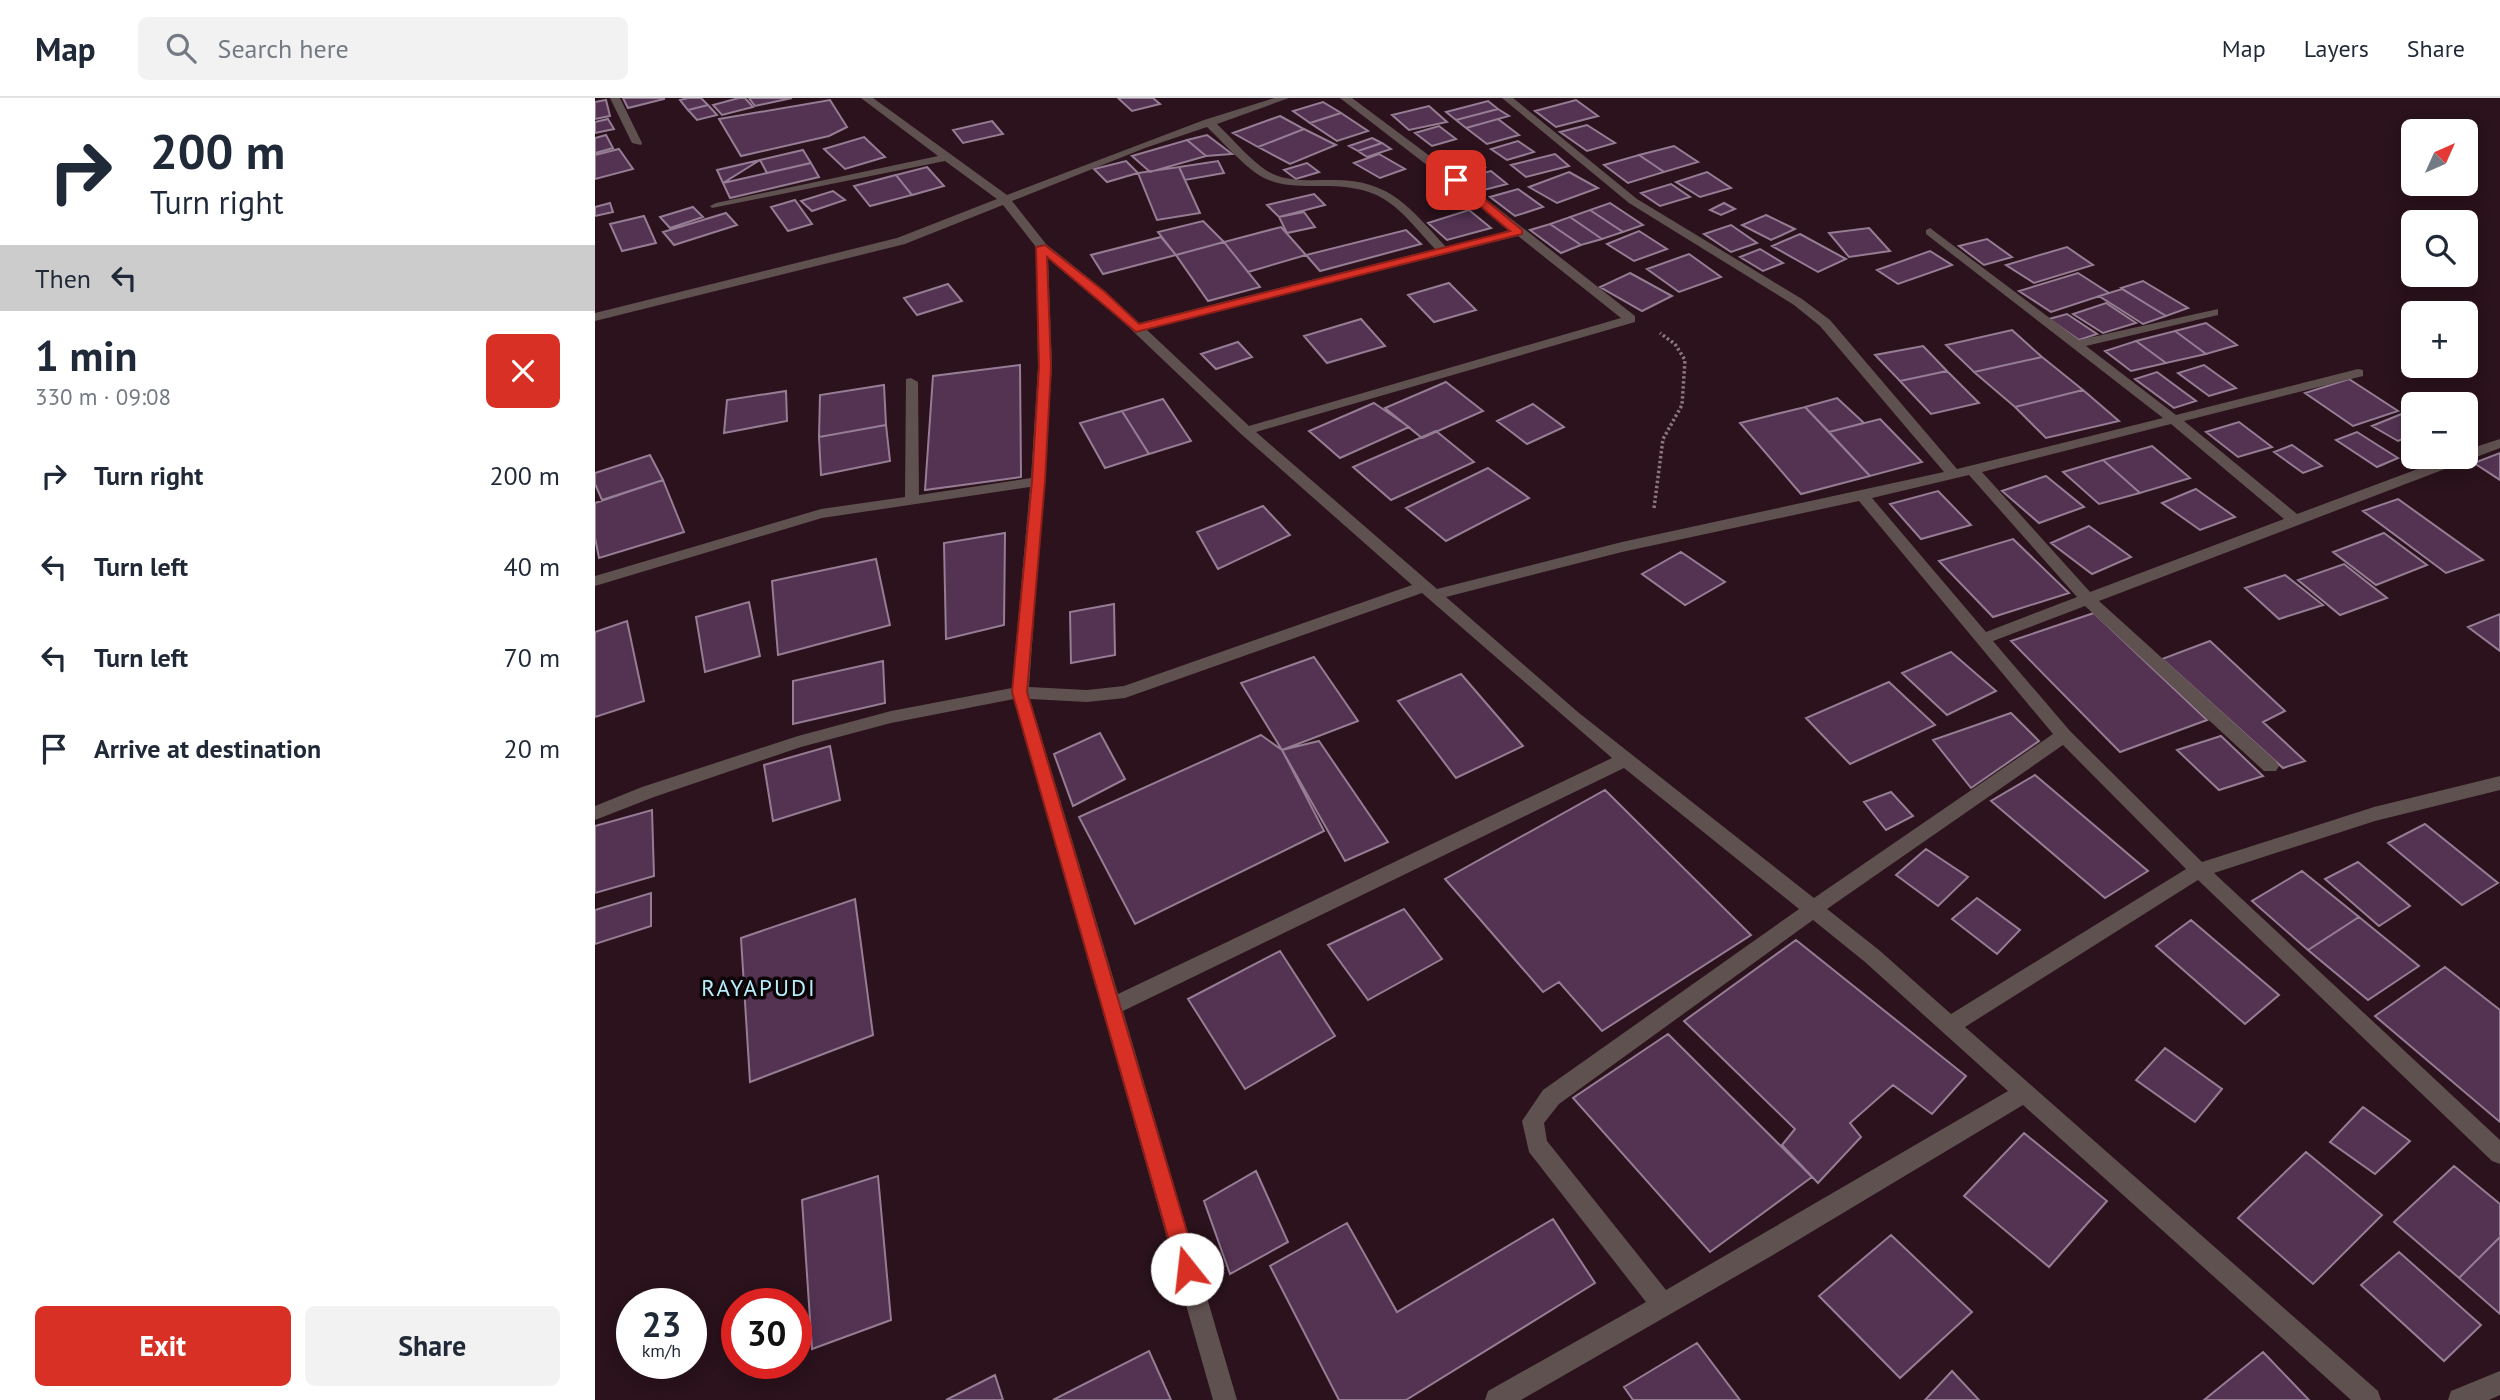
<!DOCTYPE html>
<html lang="en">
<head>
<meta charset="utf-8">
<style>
	:root { --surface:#fff; --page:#f2f2f3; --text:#1f2937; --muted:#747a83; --line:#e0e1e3; --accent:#d93025 }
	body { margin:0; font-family:"PT Sans",sans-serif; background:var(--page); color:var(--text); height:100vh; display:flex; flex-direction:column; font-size:26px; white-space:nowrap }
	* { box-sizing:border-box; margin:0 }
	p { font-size:23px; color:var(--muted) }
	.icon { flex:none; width:38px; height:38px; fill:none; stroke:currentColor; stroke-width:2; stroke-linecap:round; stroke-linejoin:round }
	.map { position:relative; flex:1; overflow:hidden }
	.details { display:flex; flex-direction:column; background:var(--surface); width:595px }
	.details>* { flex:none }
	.banner { background:#fff; color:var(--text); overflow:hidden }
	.needle { width:46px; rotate:45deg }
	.fabs { position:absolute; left:1806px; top:21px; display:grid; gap:14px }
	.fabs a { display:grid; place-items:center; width:77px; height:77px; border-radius:10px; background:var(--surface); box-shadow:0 4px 18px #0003; font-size:35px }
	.speed { position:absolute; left:21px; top:1190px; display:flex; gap:14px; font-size:35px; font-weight:700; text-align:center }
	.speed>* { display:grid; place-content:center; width:91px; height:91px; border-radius:50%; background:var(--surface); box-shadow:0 4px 18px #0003; line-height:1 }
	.speed small { font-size:18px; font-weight:400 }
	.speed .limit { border:10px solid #d22; background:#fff; color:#111 }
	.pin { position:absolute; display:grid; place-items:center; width:60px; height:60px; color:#fff; margin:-30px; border-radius:14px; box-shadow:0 4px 10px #0006 }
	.me { position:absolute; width:77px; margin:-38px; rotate:344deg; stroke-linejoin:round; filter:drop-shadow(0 0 5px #0008) }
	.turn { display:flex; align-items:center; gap:24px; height:147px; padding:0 35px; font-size:32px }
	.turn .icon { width:91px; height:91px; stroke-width:2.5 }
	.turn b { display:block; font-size:49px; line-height:60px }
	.then { display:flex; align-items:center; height:66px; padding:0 35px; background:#0003; gap:14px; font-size:26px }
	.round { display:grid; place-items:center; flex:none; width:74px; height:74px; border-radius:10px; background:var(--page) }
	.head { display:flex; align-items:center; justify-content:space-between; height:119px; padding:0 35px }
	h1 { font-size:42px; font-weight:700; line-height:52px }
	.button { display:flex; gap:14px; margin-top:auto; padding:14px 35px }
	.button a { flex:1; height:80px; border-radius:10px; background:var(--accent); color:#fff; font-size:28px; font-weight:700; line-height:80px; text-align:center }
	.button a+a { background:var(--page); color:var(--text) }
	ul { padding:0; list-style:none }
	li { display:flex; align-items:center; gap:21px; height:91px; padding:0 35px }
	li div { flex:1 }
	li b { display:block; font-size:26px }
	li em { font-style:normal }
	header { display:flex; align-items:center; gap:42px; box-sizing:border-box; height:98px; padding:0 35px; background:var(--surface); border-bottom:2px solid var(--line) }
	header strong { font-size:33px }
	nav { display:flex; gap:38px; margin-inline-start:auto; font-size:24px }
	.search { width:490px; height:63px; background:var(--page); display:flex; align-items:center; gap:18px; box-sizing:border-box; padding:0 24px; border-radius:10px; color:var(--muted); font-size:26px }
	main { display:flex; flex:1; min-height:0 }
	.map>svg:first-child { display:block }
</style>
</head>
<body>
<header>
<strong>Map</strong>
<div class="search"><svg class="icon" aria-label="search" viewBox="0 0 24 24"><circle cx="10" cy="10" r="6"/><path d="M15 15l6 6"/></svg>Search here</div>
<nav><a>Map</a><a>Layers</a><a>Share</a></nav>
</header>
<main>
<section class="details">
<div class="banner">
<div class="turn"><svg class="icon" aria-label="right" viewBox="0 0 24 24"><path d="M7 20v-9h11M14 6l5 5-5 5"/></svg><div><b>200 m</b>Turn right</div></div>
<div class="then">Then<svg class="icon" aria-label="left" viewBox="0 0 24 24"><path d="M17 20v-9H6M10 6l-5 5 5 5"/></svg></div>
</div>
<div class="head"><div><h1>1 min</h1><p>330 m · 09:08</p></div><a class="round" style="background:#d93025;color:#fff"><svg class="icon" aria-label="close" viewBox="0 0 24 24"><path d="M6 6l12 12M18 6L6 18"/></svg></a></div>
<ul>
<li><svg class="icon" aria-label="right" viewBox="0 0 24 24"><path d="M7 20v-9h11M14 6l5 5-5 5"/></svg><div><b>Turn right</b></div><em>200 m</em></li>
<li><svg class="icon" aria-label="left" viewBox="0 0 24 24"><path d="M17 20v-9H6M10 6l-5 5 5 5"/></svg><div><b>Turn left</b></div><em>40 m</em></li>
<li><svg class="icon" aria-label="left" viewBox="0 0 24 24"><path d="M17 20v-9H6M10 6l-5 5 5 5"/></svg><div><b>Turn left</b></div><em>70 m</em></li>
<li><svg class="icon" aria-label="arrive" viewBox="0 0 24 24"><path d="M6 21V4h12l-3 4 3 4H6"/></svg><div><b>Arrive at destination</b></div><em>20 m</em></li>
</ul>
<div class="button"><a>Exit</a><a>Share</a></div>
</section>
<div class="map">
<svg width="1905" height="1302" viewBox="0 0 1905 1302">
	<rect width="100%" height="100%" fill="#2b121c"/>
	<path fill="#533252" stroke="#957d94" stroke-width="2" d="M28,0H69V1L33,10Z
		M93,0H106L113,7L93,12L85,2Z
		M144,0H150L158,9L127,17L118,7Z
		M154,0H197L160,8Z
		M523,0H558L565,6L537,13Z
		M11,2L15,18L0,21V4Z
		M235,2L252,29L234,38L146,58L124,21Z
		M981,2L1003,18L961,29L940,13Z
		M893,3L903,11L861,22L851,14Z
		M728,4L746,15L715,25L698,13Z
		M113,7L122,17L102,22L93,12Z
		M834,8L852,24L814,32L797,17Z
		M903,11L914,18L871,30L861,22Z
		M746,15L773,33L742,43L715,25Z
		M685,18L709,31L663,49L638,35Z
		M13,21L19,31L0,35V24Z
		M903,21L924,37L892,46L871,30Z
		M397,23L408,36L368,45L358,32Z
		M992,27L1020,45L992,53L965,34Z
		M844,28L861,41L837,48L820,35Z
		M709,31L741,47L695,66L663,49Z
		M11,37L18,50L0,55V40Z
		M612,37L637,56L611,58L592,42Z
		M269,39L290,59L250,71L229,51Z
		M777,40L787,45L763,53L754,48Z
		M592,42L611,58L555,74L537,58Z
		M923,43L939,54L912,62L896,51Z
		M787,45L796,51L772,59L763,53Z
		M1079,48L1103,64L1069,74L1044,57Z
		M24,51L38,71L0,81V57Z
		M208,52L216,65L172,75L165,62Z
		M872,55L890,69L866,75L848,62Z
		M784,56L810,71L785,80L759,65Z
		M960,56L974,68L931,79L916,67Z
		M1044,57L1069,74L1033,85L1009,67Z
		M165,62L128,85L122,72Z
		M531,63L543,75L512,84L499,71Z
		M623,63L629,75L590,82L584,69Z
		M216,65L224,79L135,100L128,85Z
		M712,65L724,74L701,81L689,72Z
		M332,69L349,88L317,97L301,77Z
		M584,69L605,115L562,122L543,75Z
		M896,73L912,86L889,92L872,79Z
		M974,74L1003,90L962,105L934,89Z
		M1112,74L1136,90L1105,99L1081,84Z
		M301,77L317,97L275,108L259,88Z
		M1076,86L1095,99L1065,108L1046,95Z
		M923,91L948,109L920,118L895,99Z
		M238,93L250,102L217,113L206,103Z
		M719,96L730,107L684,119L672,107Z
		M200,102L217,126L193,133L176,109Z
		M15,105L18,114L0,118V109Z
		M1015,105L1048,127L1028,134L995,112Z
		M1129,105L1140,111L1126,117L1115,112Z
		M98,109L108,119L75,130L65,119Z
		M874,112L896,130L852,142L833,125Z
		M995,112L1028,134L1007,141L975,119Z
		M709,114L720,129L692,135L684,119Z
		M131,115L142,127L79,147L68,134Z
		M1171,117L1200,131L1176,142L1147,127Z
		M49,118L61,145L27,153L15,126Z
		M975,119L1007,141L986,147L955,126Z
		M608,123L629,144L581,157L563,134Z
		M955,126L986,147L966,155L935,132Z
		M1136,127L1162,145L1136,154L1109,136Z
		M686,129L711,157L653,174L629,144Z
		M1274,130L1295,153L1254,159L1234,135Z
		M811,132L826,146L725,173L711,157Z
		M1044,133L1072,151L1039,163L1012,146Z
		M1205,136L1251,161L1223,174L1177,148Z
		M566,139L581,157L508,176L496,157Z
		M1392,141L1417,159L1389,167L1364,148Z
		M629,144L665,189L613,203L581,157Z
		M1472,149L1498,167L1439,185L1411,167Z
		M1165,151L1188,165L1168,173L1145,159Z
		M1335,153L1357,167L1303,186L1282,172Z
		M1094,156L1126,179L1084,194L1052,171Z
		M1035,175L1077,198L1047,213L1005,189Z
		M1483,175L1514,195L1456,214L1424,193Z
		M1548,183L1593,210L1571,218L1526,190Z
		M854,185L881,212L839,224L813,197Z
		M353,186L367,203L322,217L309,200Z
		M1527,191L1571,218L1548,226L1504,198Z
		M1511,205L1541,225L1508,235L1478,216Z
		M1472,216L1502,236L1484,242L1454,221Z
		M766,221L790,248L732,265L709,238Z
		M1611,225L1642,247L1611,256L1580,233Z
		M1417,232L1447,259L1379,274L1351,247Z
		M1580,233L1611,256L1571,265L1541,243Z
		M1541,243L1571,265L1536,273L1510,253Z
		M643,244L657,259L621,271L606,256Z
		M1328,248L1352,273L1305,283L1280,257Z
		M1447,259L1488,292L1420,309L1379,274Z
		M425,267L426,379L330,392L338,278Z
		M1609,267L1641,290L1614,298L1583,275Z
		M1352,273L1384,305L1336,316L1305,283Z
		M1562,274L1601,303L1579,310L1540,281Z
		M1754,281L1803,313L1758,328L1710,295Z
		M851,284L888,313L827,340L790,310Z
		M289,287L291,327L224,339L225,297Z
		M1488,292L1524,323L1451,340L1420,309Z
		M191,293L192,323L129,335L132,302Z
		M1242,300L1269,325L1234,334L1210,309Z
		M568,301L596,343L554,356L527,313Z
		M779,305L814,329L745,360L714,333Z
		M938,306L969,329L932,346L902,323Z
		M1210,309L1275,378L1206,396L1145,325Z
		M527,313L554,356L510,370L485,325Z
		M1809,315L1818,321V337L1803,343L1777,328Z
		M1285,321L1327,364L1275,378L1234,334Z
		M1644,324L1677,349L1643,359L1611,334Z
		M291,327L295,363L226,377L224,339Z
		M841,333L879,364L796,402L758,369Z
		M1762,334L1803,360L1782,369L1741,342Z
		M1697,347L1727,368L1708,375L1679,354Z
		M1557,348L1595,380L1545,395L1508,362Z
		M1905,355V382L1879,365Z
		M55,357L68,382L7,402L0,386V375Z
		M1508,362L1545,395L1504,406L1468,374Z
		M893,370L934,400L851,443L811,410Z
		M1451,378L1489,409L1444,425L1407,393Z
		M68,382L89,434L4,460L0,440V405Z
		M1601,391L1640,419L1605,432L1567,405Z
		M1343,393L1376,427L1326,441L1295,406Z
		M1803,401L1888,462L1851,475L1768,413Z
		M668,408L695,437L623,471L602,434Z
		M1494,428L1536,459L1497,476L1456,445Z
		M410,435L409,527L351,541L349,445Z
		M1789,435L1832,467L1781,487L1738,454Z
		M1418,441L1474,495L1398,519L1344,463Z
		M1086,454L1130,484L1090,507L1047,476Z
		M281,461L295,527L183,557L177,483Z
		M1749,466L1792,500L1745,517L1703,482Z
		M1690,477L1728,507L1684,521L1650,490Z
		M154,504L165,558L110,574L101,519Z
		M519,506L520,557L476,565L475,514Z
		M1499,515L1612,622L1525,654L1416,543Z
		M1905,516V553L1873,529Z
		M32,523L49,603L0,619V534Z
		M1615,543L1690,613L1668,624L1710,663L1688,670L1567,561Z
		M1356,554L1401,593L1352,617L1307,575Z
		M719,559L763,623L687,652L646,585Z
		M288,563L290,605L198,626V583Z
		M866,576L928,648L861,680L803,603Z
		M1294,584L1340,627L1255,666L1211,620Z
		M1416,615L1444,643L1376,690L1338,642Z
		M505,635L530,681L478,708L459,656Z
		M666,637L687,652L729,733L540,826L484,719Z
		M1626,638L1668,678L1624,692L1582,652Z
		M724,643L793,744L750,763L687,652Z
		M235,648L245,702L178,723L169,667Z
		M1440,677L1553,773L1510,800L1396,703Z
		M1010,692L1156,837L1007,933L964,884L948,894L850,781Z
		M1296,694L1318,718L1291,732L1269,704Z
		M57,712L59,778L0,795V728Z
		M1830,726L1903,785L1867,807L1793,745Z
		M1331,751L1373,779L1343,808L1301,777Z
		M1763,764L1815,808L1784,828L1730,781Z
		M1707,773L1764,819L1713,852L1657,803Z
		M56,795V828L0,846V812Z
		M1382,800L1425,832L1402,856L1357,821Z
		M260,801L278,937L155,984L146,840Z
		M809,811L847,861L773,902L733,847Z
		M1764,819L1824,868L1773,902L1713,852Z
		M1596,822L1684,897L1650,926L1561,848Z
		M1201,842L1371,978L1337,1016L1298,987L1255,1025L1266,1039L1223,1085L1187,1047L1200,1031L1089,923Z
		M685,853L740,938L650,991L593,901Z
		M1850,869L1905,912V1024L1780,918Z
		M1073,936L1217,1079L1115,1154L978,1000Z
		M1570,950L1627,991L1600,1024L1541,982Z
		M1768,1009L1815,1043L1780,1076L1735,1044Z
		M1429,1035L1512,1103L1454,1169L1369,1098Z
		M1711,1054L1787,1117L1718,1186L1643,1120Z
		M1859,1068L1905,1106V1139L1864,1180L1799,1124Z
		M661,1073L693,1144L635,1176L609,1103Z
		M283,1078L296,1222L217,1251L207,1102Z
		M958,1121L1000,1185L811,1302H744L675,1168L752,1125L802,1214Z
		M1296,1137L1377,1214L1305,1280L1224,1198Z
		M1905,1139V1216L1864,1180Z
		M1804,1154L1886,1227L1849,1263L1766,1187Z
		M1102,1245L1145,1302H1038L1029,1289Z
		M554,1253L576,1302H458Z
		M1668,1254L1714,1302H1609Z
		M1357,1273L1384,1302H1330Z
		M400,1277L408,1302H351Z"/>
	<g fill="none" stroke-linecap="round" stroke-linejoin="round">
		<path stroke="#8c767e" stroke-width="3.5" stroke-dasharray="2.5 2.5" stroke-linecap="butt" d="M1059,410L1068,341L1087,307L1090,262L1080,246L1065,235"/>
		<path fill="#5f5150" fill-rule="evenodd" d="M15,0H25L47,45L46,47L37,45Z
			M266,0H278L412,97L609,22L679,0H694L622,26C637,40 660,68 678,76C695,84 717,82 736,82C795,81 814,109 851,149L916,132L745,0H757L863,79L1040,218V224L661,334L842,491L1027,444L1349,374L1225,228L1199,207L1034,105L907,0H918L1042,101L1207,201L1235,222L1362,371L1568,320L1331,136V132L1335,130L1484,242L1623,211V217L1491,248L1581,317L1763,271L1768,272V278L1589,323L1702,416L1855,359H1871V352L1905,341V350L1504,503L1681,663L1684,668L1681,673H1669L1490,508L1398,543L1475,633L1607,764L1779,709L1905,678V692L1780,723L1619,775L1905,1042V1066L1897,1063L1603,782L1370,929L1783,1293L1786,1302H1756L1428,1007L1178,1157L926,1302H890L893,1293L1051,1204L934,1054L927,1023L948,992L1204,811L1029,670L528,913L642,1302H618L419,601L296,625L206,649L59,699L0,722V708L47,689L203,638L296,613L417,590L435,389L227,420L0,488V478L226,411L310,399L311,281L316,280L323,284L324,397L436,380L443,269L441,149L408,107L310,146L0,223V215L302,140L402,101L350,63L117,110L115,108L121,105L343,58ZM612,29C628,44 651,71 669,80C687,89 708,88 728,88C790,88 801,108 840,151L544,225L510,193L451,146L417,103L550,50ZM923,138L1026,220L654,328L551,231ZM453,160L502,199L646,336L817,487L529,588L492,592L434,589L457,269ZM1576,326L1689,421L1495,494L1387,374ZM1374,377L1482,499L1391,534L1277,400ZM1264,403L1458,636L1219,800L984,615L851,499L1027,454ZM827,495L1017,660L523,896L435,601L492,604L530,600ZM1468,647L1591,771L1356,916L1284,852L1232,811ZM1218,822L1270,864L1413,993L1071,1192L952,1043L949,1025L964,1006Z
			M1905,1273V1297L1894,1302H1853L1856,1293Z"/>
	</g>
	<path fill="#d93025" stroke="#8d1f18" stroke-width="2" d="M857,80H864L927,132V136L541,234L452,159L456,269L450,383L432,594L603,1171L600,1178L592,1181L585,1178L582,1171L417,594L437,383L444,269L441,149L450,147L510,194L544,226L915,133L857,85Z"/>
	<g text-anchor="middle" stroke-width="7" stroke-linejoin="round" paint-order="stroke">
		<g font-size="23" letter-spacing="2" fill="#b6eefc" stroke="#0c0406">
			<text x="164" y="898">RAYAPUDI</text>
		</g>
	</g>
</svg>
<div class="fabs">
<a><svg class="needle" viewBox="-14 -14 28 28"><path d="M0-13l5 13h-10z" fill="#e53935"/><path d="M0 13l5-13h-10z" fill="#747a83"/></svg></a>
<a><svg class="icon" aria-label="search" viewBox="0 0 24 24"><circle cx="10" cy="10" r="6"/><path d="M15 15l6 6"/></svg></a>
<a>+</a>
<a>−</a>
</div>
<div class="speed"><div>23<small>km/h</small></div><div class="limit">30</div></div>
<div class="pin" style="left:861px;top:82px;background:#d93025"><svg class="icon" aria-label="arrive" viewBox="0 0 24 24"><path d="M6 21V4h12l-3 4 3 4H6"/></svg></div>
<svg class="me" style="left:592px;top:1171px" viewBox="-20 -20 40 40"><circle r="19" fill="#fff"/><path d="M0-13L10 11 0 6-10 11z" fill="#d93025"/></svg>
</div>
</main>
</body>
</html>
